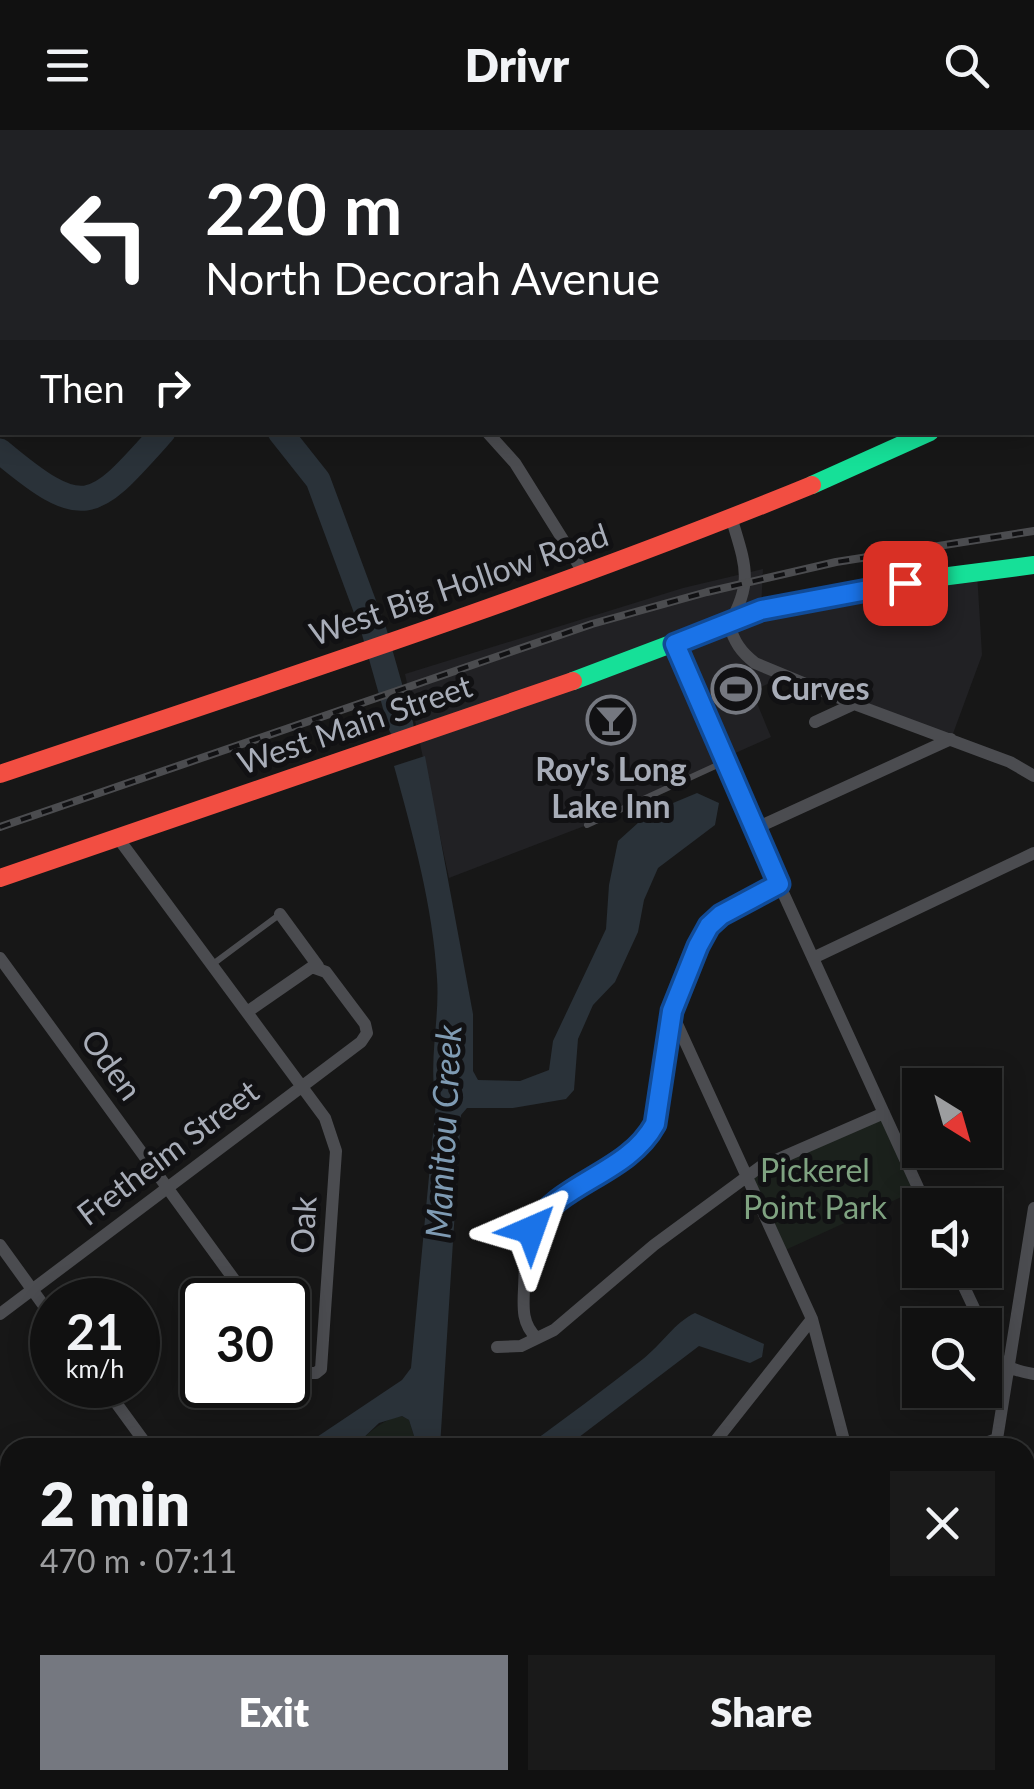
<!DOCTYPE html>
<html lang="en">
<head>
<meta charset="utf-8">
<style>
	:root { --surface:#111; --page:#1a1a1a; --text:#f1f3f6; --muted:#9c9d9f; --line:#303131; --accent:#757880 }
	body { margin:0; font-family:Lato,sans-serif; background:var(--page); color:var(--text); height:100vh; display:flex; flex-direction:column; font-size:38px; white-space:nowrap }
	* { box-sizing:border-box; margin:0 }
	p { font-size:32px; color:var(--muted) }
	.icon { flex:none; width:55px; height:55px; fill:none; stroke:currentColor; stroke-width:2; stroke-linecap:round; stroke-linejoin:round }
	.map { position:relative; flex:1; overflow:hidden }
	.drawer { position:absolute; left:0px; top:1308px; width:1035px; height:352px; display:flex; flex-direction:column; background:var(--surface); border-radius:30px 30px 0 0; box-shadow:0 5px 25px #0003,0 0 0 2px var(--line) }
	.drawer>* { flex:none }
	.hud { position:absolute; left:0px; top:0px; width:1035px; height:305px; box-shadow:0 5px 25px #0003,0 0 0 2px var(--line); background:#202124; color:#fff; overflow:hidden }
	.needle { width:65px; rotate:143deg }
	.fabs { position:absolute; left:902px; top:938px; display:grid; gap:20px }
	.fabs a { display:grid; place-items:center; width:100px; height:100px; border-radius:0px; background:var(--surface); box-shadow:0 5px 25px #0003,0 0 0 2px var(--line); font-size:50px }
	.speed { position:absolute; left:30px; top:1148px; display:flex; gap:20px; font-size:50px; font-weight:700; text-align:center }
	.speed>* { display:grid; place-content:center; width:130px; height:130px; border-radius:50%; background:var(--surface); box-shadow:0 5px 25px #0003,0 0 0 2px var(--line); line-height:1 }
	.speed small { font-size:25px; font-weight:400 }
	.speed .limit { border:5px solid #111; border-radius:15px; background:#fff; color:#111 }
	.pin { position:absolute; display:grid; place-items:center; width:85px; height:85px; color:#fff; margin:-42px; border-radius:20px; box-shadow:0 5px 15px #0006 }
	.me { position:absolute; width:110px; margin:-55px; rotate:43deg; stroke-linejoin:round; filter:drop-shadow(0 0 8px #0008) }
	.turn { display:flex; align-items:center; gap:35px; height:210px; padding:0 40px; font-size:45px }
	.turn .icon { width:130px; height:130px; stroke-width:2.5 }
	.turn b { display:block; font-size:70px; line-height:85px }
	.then { display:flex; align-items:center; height:95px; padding:0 40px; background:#0003; gap:20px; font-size:38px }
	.round { display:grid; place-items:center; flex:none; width:105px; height:105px; border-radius:0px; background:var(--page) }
	.summary { display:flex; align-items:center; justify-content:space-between; height:170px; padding:0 40px }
	h1 { font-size:60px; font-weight:800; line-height:75px }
	.cta { display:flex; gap:20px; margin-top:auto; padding:20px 40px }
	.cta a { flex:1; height:115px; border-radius:0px; background:var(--accent); color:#fff; font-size:40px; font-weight:800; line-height:115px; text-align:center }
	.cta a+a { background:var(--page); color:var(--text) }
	header { display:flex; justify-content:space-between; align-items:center; height:130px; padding:0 40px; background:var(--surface); font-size:45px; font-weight:800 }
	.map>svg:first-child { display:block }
</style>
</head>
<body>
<header><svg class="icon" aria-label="menu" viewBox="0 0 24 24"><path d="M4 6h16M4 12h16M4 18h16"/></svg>Drivr<svg class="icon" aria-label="search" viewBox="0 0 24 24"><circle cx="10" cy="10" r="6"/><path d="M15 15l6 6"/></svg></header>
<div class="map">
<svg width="1034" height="1659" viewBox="0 0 1034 1659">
	<rect width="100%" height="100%" fill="#171717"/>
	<path fill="#212124" d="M763,439L761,479L977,442L982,525L951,609L786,546L752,561L771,607L733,624L724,632L587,695L449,748L405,544L683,458Z"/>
	<path fill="#1b211c" d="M884,983L919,1059L781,1122L746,1046Z
		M402,1286L409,1290L415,1309L414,1317L348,1318C370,1307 375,1291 402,1286Z
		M10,1526V1564L0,1571V1533Z
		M10,1579V1650H420L422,1659H0V1590Z"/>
	<path fill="#2a3239" d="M425,626L473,884V941L478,950L520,951L549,940L553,911L606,799L609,755L618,711L649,683L697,663L719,673L715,695L658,738L644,770L638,802L615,852L593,875L578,909L574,960L566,969L513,978H467L461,985L440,1317H414L415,1309L409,1290L402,1286L379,1293L358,1313L348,1317H302L402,1250L411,1238L436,972C428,931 440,890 437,848C433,777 413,705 394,636Z
		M695,1183L764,1214L762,1227L750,1233L699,1216L566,1317H526C565,1288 605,1259 643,1229C661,1215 675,1192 695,1183Z
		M1025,1461L1034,1468V1659H815L824,1650H1025Z
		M590,1650H687L672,1659H589L586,1652Z"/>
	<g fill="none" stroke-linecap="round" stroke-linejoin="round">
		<path stroke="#2a3239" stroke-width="25" d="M280,302L318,350L374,501L401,596
			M0,321C86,393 93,380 163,302"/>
		<path stroke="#4b4c50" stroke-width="6" d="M832,0L834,2
			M909,0L910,2
			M1032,177H1034
			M587,695L724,632
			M213,834L279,785"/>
		<path stroke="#4b4c50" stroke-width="12" d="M487,302L515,333L585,445
			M732,390C745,434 754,452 729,494C734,512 741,522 755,533L854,574L1010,632L1034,646
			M675,514L779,754L926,1075
			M815,592L854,574
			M754,699L951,609
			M118,708L325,988L336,1021L321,1239L316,1243H304L288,1222
			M280,784L318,836
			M0,828L249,1170
			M813,828L1034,723
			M672,883L812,1189L846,1318
			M0,1115L52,1187
			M956,1140L982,1195
			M0,1184L361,912L367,903L365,894L326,842L312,837L247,882
			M985,1203C998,1232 1002,1239 1034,1244
			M537,1208C522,1195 523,1178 524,1159C525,1139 524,1116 533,1098C554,1050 627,1044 655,995L671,881L697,815L709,796L721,785L779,754
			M497,1217L521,1216L554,1200L654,1115L760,1037L884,983
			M103,1255L149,1318
			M997,1309L1034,1078
			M710,1318L812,1189
			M971,1318L997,1309
			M1025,1344L1034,1355
			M568,1650L574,1659
			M691,1659L709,1650"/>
		<path stroke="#16e098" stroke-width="18" d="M812,355L930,302
			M573,551L761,480L941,447L1034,435"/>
		<path stroke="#ffcf43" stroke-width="18" d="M1032,254L1034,253"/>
		<path stroke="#f24e42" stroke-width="18" d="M0,644C273,552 546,464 812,355
			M0,748L573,551"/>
		<g stroke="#4b4c4f" stroke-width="8">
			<path id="rail" d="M0,697L592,494L707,462L836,432L1034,401"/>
		</g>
		<use href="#rail" stroke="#111113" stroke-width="4" stroke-dasharray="11" stroke-linecap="butt"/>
	</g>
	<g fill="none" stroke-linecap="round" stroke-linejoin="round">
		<g stroke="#114b97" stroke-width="25">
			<path id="route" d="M531,1100C560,1051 627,1045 655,994L672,881L698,816L709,796L721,785L779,754L675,514L761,480L905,453"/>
		</g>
		<use href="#route" stroke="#1a73e8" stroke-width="18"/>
	</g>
	<defs>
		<g id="stadium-ring" transform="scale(2.5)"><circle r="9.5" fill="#111113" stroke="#757880" stroke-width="1.5"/><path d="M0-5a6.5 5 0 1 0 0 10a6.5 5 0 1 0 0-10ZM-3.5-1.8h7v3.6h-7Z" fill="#757880"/></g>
		<g id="bar-ring" transform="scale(2.5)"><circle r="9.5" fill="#111113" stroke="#757880" stroke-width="1.5"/><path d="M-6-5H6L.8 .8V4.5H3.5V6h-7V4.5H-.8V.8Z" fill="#757880"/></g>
	</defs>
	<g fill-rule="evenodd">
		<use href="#stadium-ring" x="736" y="559"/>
		<use href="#bar-ring" x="611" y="590"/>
	</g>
	<g text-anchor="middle" stroke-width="10" stroke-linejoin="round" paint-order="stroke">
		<g font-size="32" fill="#a8adb8" stroke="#111113">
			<text transform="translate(459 455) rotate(-19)" y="11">West Big Hollow Road</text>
			<text transform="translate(355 595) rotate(-19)" y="11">West Main Street</text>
			<text transform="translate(111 935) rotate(54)" y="11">Oden</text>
			<text transform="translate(168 1023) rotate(-37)" y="11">Fretheim Street</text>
			<text transform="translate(304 1095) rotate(-87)" y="11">Oak</text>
		</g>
		<g font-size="32" font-weight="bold" fill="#a8adb8" stroke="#111113" text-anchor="start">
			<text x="771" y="570">Curves</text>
			<text x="611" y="651" text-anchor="middle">Roy's Long<tspan x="611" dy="37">Lake Inn</tspan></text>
		</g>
		<g font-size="32" fill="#7fa381" stroke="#111113">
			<text x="815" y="1052">Pickerel<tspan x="815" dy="37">Point Park</tspan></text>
		</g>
		<g font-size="35" font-style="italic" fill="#7f9bb3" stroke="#111113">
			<text transform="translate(444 1002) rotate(-87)" y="12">Manitou Creek</text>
		</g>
	</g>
</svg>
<div class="fabs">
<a><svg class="needle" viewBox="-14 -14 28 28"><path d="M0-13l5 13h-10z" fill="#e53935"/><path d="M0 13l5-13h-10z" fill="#9c9d9f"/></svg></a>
<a><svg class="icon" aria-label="sound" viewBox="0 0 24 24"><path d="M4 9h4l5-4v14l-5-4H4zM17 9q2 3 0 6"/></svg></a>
<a><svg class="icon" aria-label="search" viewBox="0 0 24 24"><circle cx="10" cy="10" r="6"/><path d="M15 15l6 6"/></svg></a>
</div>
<div class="speed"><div>21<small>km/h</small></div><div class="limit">30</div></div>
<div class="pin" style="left:905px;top:453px;background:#d93025"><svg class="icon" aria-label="arrive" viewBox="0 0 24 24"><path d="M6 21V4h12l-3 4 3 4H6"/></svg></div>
<svg class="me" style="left:531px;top:1100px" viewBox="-20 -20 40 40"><path d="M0-17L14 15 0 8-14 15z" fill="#1a73e8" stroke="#fff" stroke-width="4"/></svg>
<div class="hud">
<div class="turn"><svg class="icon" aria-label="left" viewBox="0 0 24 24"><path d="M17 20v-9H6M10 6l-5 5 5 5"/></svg><div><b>220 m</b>North Decorah Avenue</div></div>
<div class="then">Then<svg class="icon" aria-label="right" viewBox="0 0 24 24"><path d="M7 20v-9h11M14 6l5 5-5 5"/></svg></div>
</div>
<section class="drawer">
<div class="summary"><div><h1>2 min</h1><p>470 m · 07:11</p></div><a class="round"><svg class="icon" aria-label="close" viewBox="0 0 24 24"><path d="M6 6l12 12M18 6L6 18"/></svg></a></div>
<div class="cta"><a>Exit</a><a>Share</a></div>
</section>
</div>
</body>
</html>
